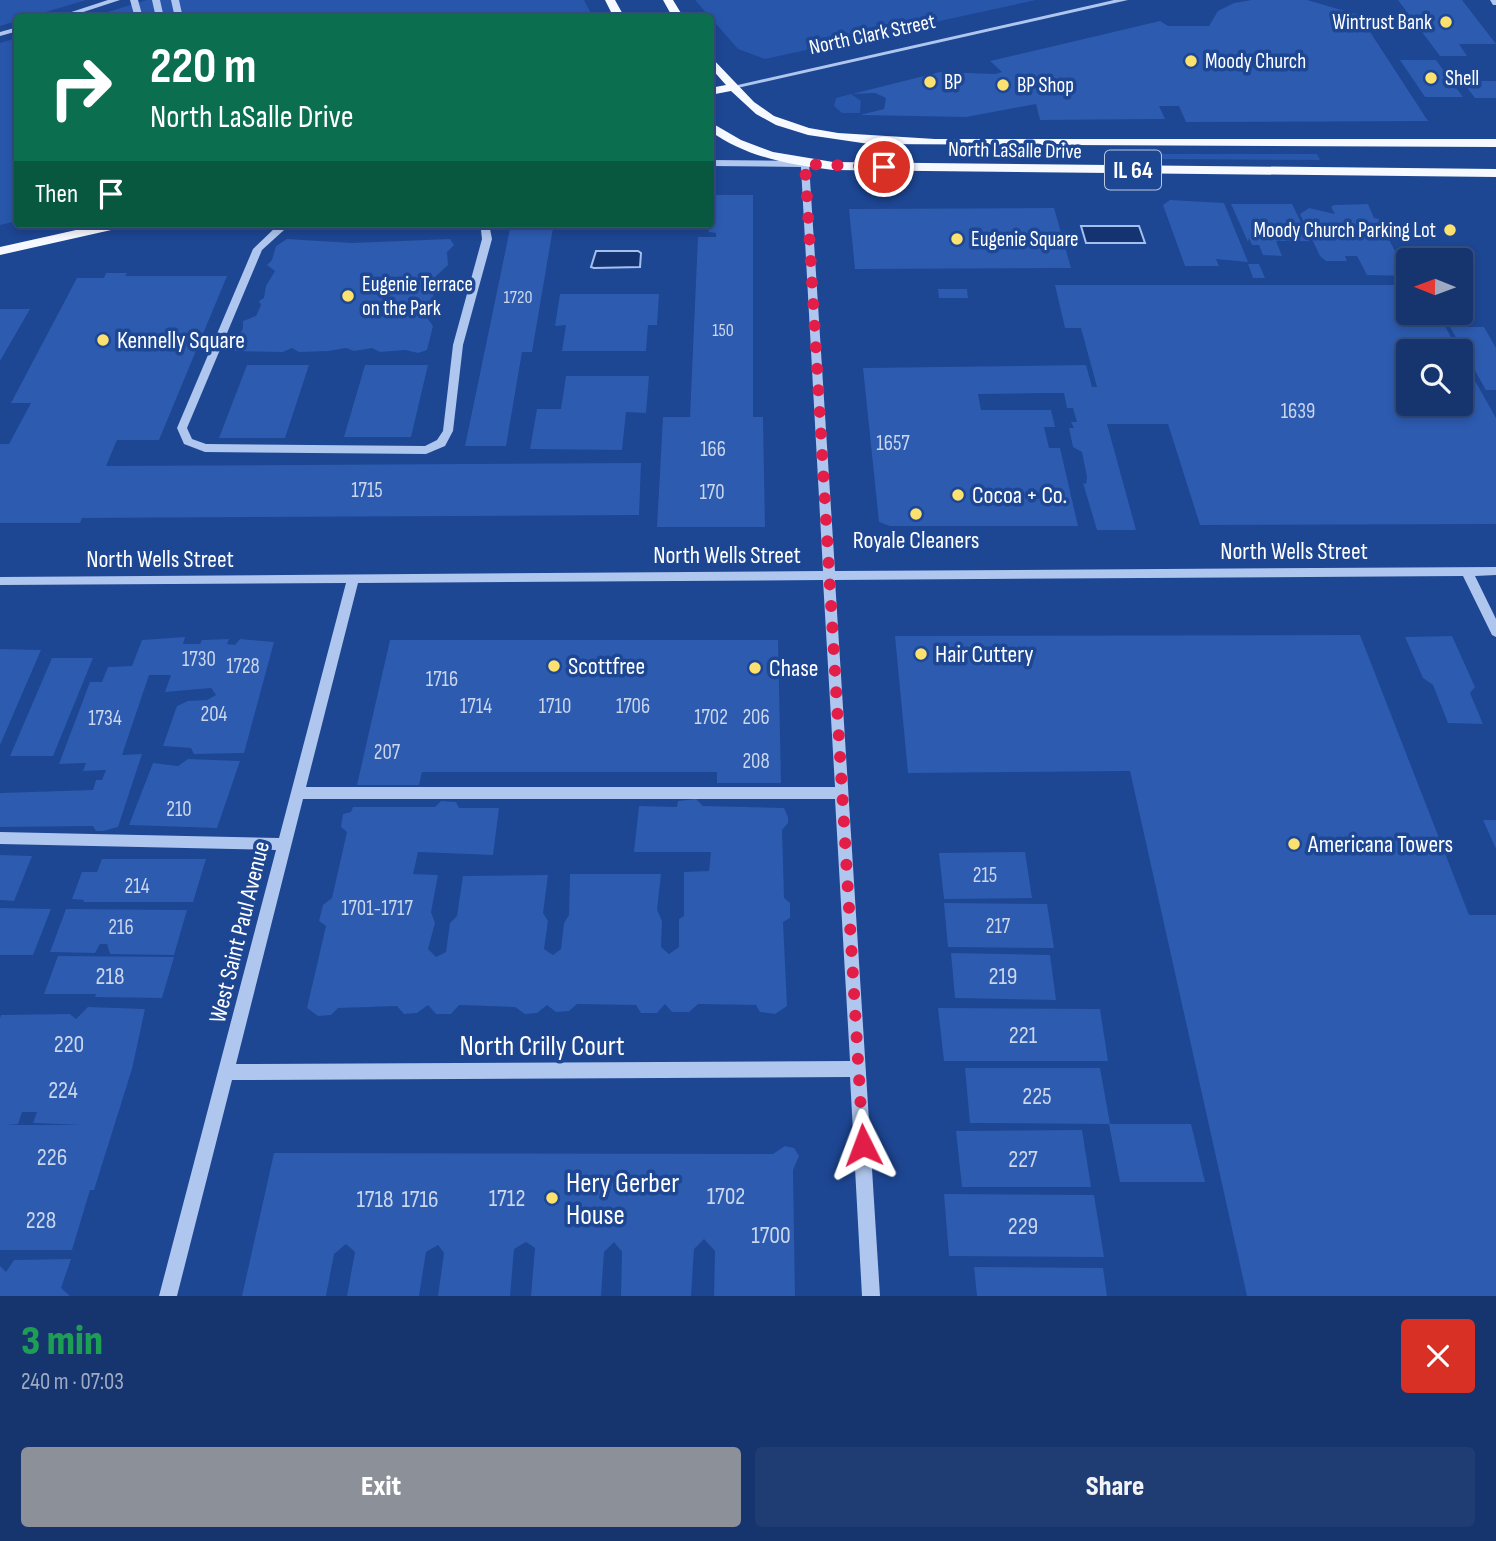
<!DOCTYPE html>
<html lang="en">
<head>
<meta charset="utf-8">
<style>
	:root { --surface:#16346e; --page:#1f3c73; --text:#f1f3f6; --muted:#9eaac2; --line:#354f81; --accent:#8c9099 }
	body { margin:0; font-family:"Sofia Sans Condensed",sans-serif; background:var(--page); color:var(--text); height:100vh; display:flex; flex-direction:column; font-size:26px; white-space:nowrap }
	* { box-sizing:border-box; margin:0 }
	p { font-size:23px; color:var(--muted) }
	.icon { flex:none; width:38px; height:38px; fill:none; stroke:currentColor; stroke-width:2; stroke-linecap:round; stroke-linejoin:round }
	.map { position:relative; height:1296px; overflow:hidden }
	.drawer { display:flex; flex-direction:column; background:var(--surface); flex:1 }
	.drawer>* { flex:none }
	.guide { position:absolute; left:14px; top:14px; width:700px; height:214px; border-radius:7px; box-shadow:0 4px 10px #0003,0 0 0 2px var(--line); background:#0b6e4f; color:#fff; overflow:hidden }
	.needle { width:46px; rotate:271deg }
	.fabs { position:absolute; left:1396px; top:248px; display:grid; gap:14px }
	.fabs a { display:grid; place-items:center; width:77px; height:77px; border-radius:7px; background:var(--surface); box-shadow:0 4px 10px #0003,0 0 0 2px var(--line); font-size:35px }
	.pin { position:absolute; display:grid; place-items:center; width:60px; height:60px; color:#fff; margin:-30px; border:4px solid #fff; border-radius:50%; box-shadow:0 2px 7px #0007 }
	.me { position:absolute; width:77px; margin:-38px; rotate:357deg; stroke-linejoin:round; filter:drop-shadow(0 0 5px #0008) }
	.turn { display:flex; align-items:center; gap:24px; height:147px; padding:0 21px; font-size:32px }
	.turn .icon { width:91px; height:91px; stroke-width:2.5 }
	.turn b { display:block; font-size:49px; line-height:60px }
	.then { display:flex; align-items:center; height:66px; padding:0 21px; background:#0003; gap:14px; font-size:26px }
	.round { display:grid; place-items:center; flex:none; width:74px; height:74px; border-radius:7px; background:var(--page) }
	.overview { display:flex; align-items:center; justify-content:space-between; height:119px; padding:0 21px }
	h1 { font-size:42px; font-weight:800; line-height:52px; color:#1e9e55 }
	.button { display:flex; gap:14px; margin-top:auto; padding:14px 21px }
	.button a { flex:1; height:80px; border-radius:7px; background:var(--accent); color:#fff; font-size:28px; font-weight:800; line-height:80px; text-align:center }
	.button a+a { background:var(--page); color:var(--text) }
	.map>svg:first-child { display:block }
</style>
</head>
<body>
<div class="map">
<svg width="1496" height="1296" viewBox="0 0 1496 1296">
	<rect width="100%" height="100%" fill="#1d4693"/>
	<path fill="#2756ab" d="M0,0H86L29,17L18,18L17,21L0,26Z
		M147,0H584L593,17L88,18Z
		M695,0H1036L765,59L738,49Z
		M17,38V221L0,225V43Z
		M851,94L861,101L860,113H842L834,106L836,98Z
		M1161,154H1317L1320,160L1163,159Z"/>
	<path fill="#143371" stroke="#a2bff0" stroke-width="2" d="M1081,226H1139L1145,243H1086Z
		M596,251H638L641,253L640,267L594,268L591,267Z"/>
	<path fill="#2d5bb0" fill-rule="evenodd" d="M1252,0H1307L1359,15L1428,121L1186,122L1179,106H1159L1165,119L1040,120L1036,104L966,117L860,115L884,109L886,98L875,93L852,94L940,72L996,74L1002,72L990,61L1160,21L1168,26H1209L1218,11L1234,3Z
		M1398,0H1462L1496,44H1459L1467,56H1440Z
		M1400,60H1436L1463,97H1425Z
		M1462,81H1496V98H1475Z
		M710,195H753V417H763L765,527H657L663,417H690L698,237H716V233L709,232L708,228H553L532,352H522L506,446H465L511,224H710Z
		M1170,200L1224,203L1248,262L1216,259L1219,266H1185L1163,205Z
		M1231,204H1292L1310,241H1276L1282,256L1263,255L1259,245H1252L1249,238L1248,242Z
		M1368,204L1374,218L1383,220L1388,228L1384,230L1408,276L1367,275L1357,256H1345L1347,261H1326L1320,256L1300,214L1309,208L1335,214L1331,207L1334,205Z
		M1054,208L1071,268L855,269L849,209Z
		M287,239L352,243L450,239L454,245L447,252L448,265L436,276L433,298L426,316L433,326L427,350L418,353L405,350L380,352L372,348L354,351L346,348L328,351L299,352L292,348L283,352L235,351L233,346L243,328V321L256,316L261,305L259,301L264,298L266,286L275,271L267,265L272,260L276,246Z
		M1248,264H1259L1265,278H1253Z
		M106,273H127L125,276H227L159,440H117L106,466L641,463L639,515L82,518L80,523H0V444H9L31,403H11L77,278H104Z
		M1055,285H1409V313H1438L1459,352H1409V404H1461V356L1496,418V524L1200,525L1168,424H1107L1136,530H1097L1083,483L1086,484L1087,477L1082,452L1073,447L1069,428H1074L1071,422H1077L1073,408H1067L1064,393H1048L978,394L981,410H1051L1055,427H1044L1049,448H1060L1078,526H890L879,522L863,368L1086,365L1092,387H1097L1081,328H1065Z
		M938,289H967L968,298H939Z
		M560,294H659L657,325H648L646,351H562L566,325L555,326Z
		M0,309H30L0,361Z
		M1450,327H1484L1496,348V390H1486Z
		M247,365H309L285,438H219Z
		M365,365H428L411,437H344Z
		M566,376H649L646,413L626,412L622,450L530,449L537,409H561Z
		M1360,635L1469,915H1496V1296H1247L1130,771L908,773L895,636Z
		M1452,636L1475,687L1470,693L1483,724L1448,723L1433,685L1423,678L1405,637Z
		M185,637L183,644H200L202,640L229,639L227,644L235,645L240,639L274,642L244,753L194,754L191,748L163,746L177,706L188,701L207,700L216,695L211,688L165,692L171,675H149L122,755L142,754L118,827L103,831H96L93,826L0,827V793L93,790L96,780H102L106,770L83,771L86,763L59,764L90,682H102L108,667L132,666L142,640Z
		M390,640H778L781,783H717V772H422L419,785H357Z
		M0,649L41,650L0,745Z
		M52,658H93L53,756H10Z
		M188,759L240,761L217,828L129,825L153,763L178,766Z
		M696,799L703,806L784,808L788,817V823L782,830L784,898L790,903V918L783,922L787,1006L775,1014L760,1012L756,1005L698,1004L689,1012H672L665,1004L657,1013H641L636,1005L577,1004L569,1011L556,1012L547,1005L537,1013L525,1014L515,1007L459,1005L451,1014H436L428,1005L417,1013L404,1014L397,1006L338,1008L331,1015L318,1016L307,1008L326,926L319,921L323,905L332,898L347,832L341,827L343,814L351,812L353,807H435L441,801L456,802L459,808H499L493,855L418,852L413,874L438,875L431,912L435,923L428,949L436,957L446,952L450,923L457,916L463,876L548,875L543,913L548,921L544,949L553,955L561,949L564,923L569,915L570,874H661L657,910L662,921L661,947L669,954L679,947V919L684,916V872L709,871L711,852H634L639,806L677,807L678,801Z
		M1483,820H1496V849Z
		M1025,852L1032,898L944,899L939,853Z
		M0,855L32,856L14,901L0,900Z
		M102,859H206L193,902H83L84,900L72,899L82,872H97Z
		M944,903L1047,904L1054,948L948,947Z
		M0,908L51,909L33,955H0Z
		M66,909L187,910L174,955L110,954L107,944H100L95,953L50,952Z
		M951,953L1050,955L1056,1000L955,998Z
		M58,956L174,957L162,998L95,997L96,994H44Z
		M88,1007L145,1009L132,1069L94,1190H90L72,1250H0V1018L1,1015L70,1014L76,1019ZM22,1112H37L33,1123L83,1125H7L18,1124Z
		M938,1008L1100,1009L1108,1061H944Z
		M965,1068H1100L1110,1124L970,1123Z
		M1109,1124H1191L1205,1182H1120Z
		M1082,1130L1091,1187H962L956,1131Z
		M785,1146L794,1148L799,1156L793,1170L795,1296H714L715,1251L704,1239L694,1249L691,1296H621L622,1252L614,1242L604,1252L601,1296H531L535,1248L526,1242L514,1249L510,1296H438L444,1253L438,1245L426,1252L419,1296H347L355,1252L346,1244L334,1254L326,1296H242L274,1153L773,1154Z
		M944,1194L1094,1195L1104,1257L949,1256Z
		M71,1259L61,1288L70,1296H0V1266L6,1272L14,1260Z
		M974,1267L1103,1268L1107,1296H977Z"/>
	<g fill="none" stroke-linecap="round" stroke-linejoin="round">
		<path fill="#afc6ee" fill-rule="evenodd" d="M108,0H120L65,18H53Z
			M130,0H138L143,18H135Z
			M152,0H160L164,18H156Z
			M171,0H179L183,18H175Z
			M1114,0H1128L733,89L729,87Z
			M1490,0H1496V5H1493Z
			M18,27V31L0,36V32Z
			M710,160L805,161L809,164L835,571L1496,567V575L1475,576L1496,619V637L1492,635L1463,576L835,580L880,1296H862L850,1077L232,1080L177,1296H159L276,850L0,844V832L279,838L346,583L0,585V577L823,571L801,167L710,166ZM823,580L835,787H306L358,583ZM303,799H835L850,1061L236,1064Z
			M277,224H453L449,227L284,230L262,250L187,428L192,439L206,444L425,446L437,440L443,431L453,345L482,239L481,230L472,224H483L490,229L492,239L463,345L453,431L445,446L426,454L205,452L184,444L177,428L253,249L277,226Z"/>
		<path fill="#f6f9ff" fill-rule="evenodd" d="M605,0H615L625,18H614Z
			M663,0H673L684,18H673Z
			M710,56L754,102L774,116L809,128L838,133L935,139H1496V147L869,144L808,135L776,125L756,114L731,91L710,95V88L726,85L710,67Z
			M710,122L741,140L773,152L833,162L1496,169V177L833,170C790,165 746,157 710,131Z
			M103,224H126L120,228L0,255V247Z"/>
	</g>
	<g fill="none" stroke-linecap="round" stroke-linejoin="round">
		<path stroke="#e11d48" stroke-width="12" stroke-dasharray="0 21.6" d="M863,1145L805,164L884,167"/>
	</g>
	<g fill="#fde16e" stroke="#1d4693" stroke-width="2.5">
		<circle cx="1446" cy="22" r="7"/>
		<circle cx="1191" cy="61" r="7"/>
		<circle cx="1431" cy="78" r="7"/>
		<circle cx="930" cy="82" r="7"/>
		<circle cx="1003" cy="85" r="7"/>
		<circle cx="1450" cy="230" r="7"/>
		<circle cx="957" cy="239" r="7"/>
		<circle cx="348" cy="296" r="7"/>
		<circle cx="103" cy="340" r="7"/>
		<circle cx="958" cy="495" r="7"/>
		<circle cx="916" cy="514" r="7"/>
		<circle cx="921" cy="654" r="7"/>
		<circle cx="554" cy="666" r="7"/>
		<circle cx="755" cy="668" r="7"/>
		<circle cx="1294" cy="844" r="7"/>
		<circle cx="552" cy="1198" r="7"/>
	</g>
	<g text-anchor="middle" stroke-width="7" stroke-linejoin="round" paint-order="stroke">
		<g font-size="18" fill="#cad6eb">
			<text x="518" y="303">1720</text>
			<text x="723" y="336">150</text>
		</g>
		<g font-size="21" fill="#fff" stroke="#1d4693" text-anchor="start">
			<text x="1432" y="29" text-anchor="end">Wintrust Bank</text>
			<text x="1205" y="68">Moody Church</text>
			<text x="1445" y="85">Shell</text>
			<text x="944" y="89">BP</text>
			<text x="1017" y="92">BP Shop</text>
			<text x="1436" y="237" text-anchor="end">Moody Church Parking Lot</text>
			<text x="971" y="246">Eugenie Square</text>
			<text x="362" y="291">Eugenie Terrace<tspan x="362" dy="24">on the Park</tspan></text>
		</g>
		<g font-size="21" fill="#fff" stroke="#1d4693">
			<text transform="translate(872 34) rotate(-12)" y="7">North Clark Street</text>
			<text transform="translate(1015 150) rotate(1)" y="7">North LaSalle Drive</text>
		</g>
		<g font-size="21" fill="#cad6eb">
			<text x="1298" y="418">1639</text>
			<text x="893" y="450">1657</text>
			<text x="713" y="456">166</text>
			<text x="367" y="497">1715</text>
			<text x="712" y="499">170</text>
			<text x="199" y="666">1730</text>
			<text x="243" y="673">1728</text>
			<text x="442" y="686">1716</text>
			<text x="476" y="713">1714</text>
			<text x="555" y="713">1710</text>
			<text x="633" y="713">1706</text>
			<text x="214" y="721">204</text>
			<text x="711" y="724">1702</text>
			<text x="756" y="724">206</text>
			<text x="105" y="725">1734</text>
			<text x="387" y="759">207</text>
			<text x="756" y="768">208</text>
			<text x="179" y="816">210</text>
			<text x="985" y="882">215</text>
			<text x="137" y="893">214</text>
			<text x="377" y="915">1701-1717</text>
			<text x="998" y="933">217</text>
			<text x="121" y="934">216</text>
		</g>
		<rect fill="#1d4693" stroke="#bbc8df" stroke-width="2" x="1105" y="150.5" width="56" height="39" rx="5"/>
		<g font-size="23" font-weight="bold" fill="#fff">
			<text x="1133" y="178">IL 64</text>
		</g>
		<g font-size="24" fill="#fff" stroke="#1d4693" text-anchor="start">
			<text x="117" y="348">Kennelly Square</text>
			<text x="972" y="503">Cocoa + Co.</text>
			<text x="916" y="548" text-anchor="middle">Royale Cleaners</text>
			<text x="935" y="662">Hair Cuttery</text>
			<text x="568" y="674">Scottfree</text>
			<text x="769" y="676">Chase</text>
			<text x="1308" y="852">Americana Towers</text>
		</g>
		<g font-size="24" fill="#fff" stroke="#1d4693">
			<text x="1294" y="559">North Wells Street</text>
			<text x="727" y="563">North Wells Street</text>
			<text x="160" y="567">North Wells Street</text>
			<text transform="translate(239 932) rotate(-76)" y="8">West Saint Paul Avenue</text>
		</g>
		<g font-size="24" fill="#cad6eb">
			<text x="110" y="984">218</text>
			<text x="1003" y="984">219</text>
			<text x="1023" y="1043">221</text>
			<text x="69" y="1052">220</text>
			<text x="63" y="1098">224</text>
			<text x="1037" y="1104">225</text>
			<text x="52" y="1165">226</text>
			<text x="1023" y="1167">227</text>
			<text x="726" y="1204">1702</text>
			<text x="507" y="1206">1712</text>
			<text x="375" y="1207">1718</text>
			<text x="420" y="1207">1716</text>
			<text x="41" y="1228">228</text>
			<text x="1023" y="1234">229</text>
			<text x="771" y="1243">1700</text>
		</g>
		<g font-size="28" fill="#fff" stroke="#1d4693">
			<text x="542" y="1055">North Crilly Court</text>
		</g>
		<g font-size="28" fill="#fff" stroke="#1d4693" text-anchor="start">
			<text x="566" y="1192">Hery Gerber<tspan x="566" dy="32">House</tspan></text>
		</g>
	</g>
</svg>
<div class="fabs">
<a><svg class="needle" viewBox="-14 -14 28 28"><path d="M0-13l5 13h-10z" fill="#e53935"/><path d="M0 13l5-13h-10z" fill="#9eaac2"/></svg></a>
<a><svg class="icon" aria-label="search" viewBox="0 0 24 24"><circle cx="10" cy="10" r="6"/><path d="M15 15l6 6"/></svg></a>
</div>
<div class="pin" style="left:884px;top:167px;background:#d93025"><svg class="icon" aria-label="arrive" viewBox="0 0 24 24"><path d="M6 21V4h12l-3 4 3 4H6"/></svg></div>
<svg class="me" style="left:863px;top:1145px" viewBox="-20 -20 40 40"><path d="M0-17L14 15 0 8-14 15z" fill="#e11d48" stroke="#fff" stroke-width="4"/></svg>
<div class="guide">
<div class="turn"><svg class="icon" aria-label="right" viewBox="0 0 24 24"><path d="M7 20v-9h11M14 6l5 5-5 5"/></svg><div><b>220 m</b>North LaSalle Drive</div></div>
<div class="then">Then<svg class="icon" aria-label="arrive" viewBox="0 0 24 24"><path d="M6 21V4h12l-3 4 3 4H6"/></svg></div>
</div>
</div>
<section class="drawer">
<div class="overview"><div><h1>3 min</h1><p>240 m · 07:03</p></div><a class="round" style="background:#d93025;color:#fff"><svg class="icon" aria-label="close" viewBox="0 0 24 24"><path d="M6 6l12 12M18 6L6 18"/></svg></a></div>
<div class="button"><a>Exit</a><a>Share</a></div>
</section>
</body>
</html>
